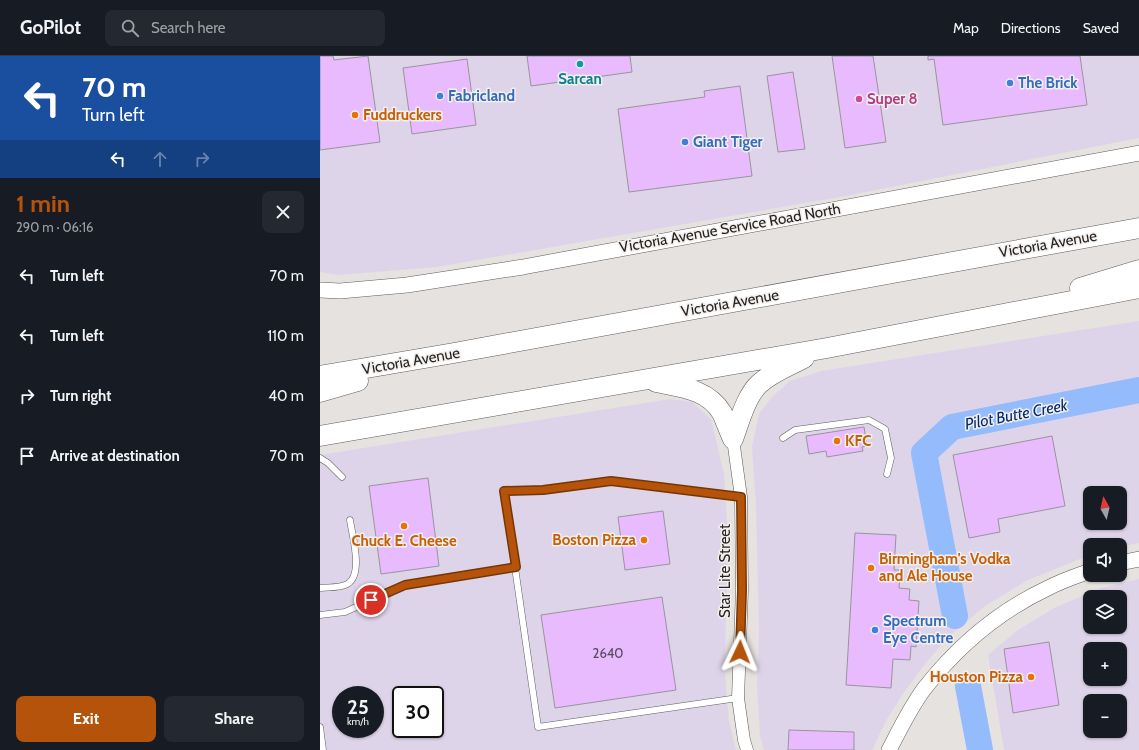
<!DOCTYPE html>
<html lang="en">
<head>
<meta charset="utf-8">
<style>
	:root { --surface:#171b24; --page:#242831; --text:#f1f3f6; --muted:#9ea1a6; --line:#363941; --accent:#b45309 }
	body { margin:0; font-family:Cabin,sans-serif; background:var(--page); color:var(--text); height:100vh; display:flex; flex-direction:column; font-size:15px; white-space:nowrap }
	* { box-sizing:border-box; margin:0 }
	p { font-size:13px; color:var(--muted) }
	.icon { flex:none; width:22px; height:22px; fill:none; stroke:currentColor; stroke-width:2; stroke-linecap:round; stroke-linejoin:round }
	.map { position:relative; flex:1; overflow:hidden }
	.panel { display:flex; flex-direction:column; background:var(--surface); width:320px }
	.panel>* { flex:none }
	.hud { background:#1a4fa0; color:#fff; overflow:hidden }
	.needle { width:26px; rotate:352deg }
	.fabs { position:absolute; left:763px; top:430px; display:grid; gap:8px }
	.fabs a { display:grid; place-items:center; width:44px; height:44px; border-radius:8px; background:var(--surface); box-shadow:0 1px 3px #0004; font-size:20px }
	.speed { position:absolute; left:12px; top:630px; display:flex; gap:8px; font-size:20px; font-weight:700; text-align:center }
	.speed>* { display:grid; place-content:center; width:52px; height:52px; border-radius:50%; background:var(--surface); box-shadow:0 1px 3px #0004; line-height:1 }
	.speed small { font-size:10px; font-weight:400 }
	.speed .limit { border:2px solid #111; border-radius:6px; background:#fff; color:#111 }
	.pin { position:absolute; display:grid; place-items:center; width:34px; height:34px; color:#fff; margin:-17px; border:2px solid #fff; border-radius:50%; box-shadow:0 1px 4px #0007 }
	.me { position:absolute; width:44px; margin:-22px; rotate:2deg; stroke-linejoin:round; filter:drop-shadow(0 0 3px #0008) }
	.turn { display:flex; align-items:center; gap:14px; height:84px; padding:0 16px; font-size:18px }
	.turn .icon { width:52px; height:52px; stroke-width:2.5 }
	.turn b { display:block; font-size:28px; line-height:34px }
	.lanes { display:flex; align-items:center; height:38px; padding:0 16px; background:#0003; justify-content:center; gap:20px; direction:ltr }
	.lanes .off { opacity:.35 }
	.round { display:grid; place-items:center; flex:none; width:42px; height:42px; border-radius:8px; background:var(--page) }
	.summary { display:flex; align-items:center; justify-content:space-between; height:68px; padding:0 16px }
	h1 { font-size:24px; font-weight:700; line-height:30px; color:var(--accent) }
	.cta { display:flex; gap:8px; margin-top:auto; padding:8px 16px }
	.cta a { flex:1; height:46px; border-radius:8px; background:var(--accent); color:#fff; font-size:16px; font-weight:700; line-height:46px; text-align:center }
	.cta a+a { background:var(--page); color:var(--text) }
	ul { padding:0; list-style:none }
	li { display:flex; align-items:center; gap:12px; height:60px; padding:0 16px }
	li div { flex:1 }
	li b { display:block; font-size:15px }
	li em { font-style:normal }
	header { display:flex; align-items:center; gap:24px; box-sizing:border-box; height:56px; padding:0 20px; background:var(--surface); border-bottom:1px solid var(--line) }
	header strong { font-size:19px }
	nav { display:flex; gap:22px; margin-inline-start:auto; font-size:14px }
	.search { width:280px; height:36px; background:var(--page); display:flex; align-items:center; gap:10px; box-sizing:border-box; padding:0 14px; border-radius:8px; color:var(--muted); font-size:15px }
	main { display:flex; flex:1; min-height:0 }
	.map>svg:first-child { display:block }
</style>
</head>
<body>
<header>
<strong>GoPilot</strong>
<div class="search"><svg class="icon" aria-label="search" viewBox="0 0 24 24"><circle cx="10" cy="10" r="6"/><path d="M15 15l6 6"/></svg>Search here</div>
<nav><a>Map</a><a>Directions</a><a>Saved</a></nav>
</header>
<main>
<section class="panel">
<div class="hud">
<div class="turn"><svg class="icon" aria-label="left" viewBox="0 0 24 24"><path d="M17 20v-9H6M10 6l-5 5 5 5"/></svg><div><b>70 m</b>Turn left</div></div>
<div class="lanes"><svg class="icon" aria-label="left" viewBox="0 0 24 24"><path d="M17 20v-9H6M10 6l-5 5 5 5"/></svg><svg class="icon off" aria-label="ahead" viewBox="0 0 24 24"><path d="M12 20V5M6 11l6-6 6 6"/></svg><svg class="icon off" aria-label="right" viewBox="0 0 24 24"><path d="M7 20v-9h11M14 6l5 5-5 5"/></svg></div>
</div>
<div class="summary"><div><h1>1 min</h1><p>290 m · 06:16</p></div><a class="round"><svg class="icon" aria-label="close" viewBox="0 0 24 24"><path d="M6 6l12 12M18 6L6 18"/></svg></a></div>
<ul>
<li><svg class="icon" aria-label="left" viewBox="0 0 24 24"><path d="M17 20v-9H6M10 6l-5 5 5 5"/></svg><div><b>Turn left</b></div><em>70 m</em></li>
<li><svg class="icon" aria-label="left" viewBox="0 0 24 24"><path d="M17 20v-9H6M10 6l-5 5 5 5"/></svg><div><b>Turn left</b></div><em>110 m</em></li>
<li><svg class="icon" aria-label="right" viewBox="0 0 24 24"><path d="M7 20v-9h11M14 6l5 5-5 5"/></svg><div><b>Turn right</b></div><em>40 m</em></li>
<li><svg class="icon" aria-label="arrive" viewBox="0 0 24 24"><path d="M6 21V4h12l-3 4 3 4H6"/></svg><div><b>Arrive at destination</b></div><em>70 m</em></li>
</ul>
<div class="cta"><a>Exit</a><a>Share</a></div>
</section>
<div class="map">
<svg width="819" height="694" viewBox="0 0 819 694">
	<rect width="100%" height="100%" fill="#e6e2df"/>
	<path fill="#ded4e9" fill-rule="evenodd" d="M0,0H819V82L526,140L117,211L18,219L0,216Z
		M819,265V487L800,491V489H770V499L708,524L665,550L626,583L606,607L582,639L566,665L552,694H444L440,680L437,629L439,577L436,450L432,390L439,358L452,341L470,325L501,315ZM770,437H800V467H770Z
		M350,343L372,346L391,363L404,418L409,497L406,554L405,617L409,665L416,694H0V399ZM21,639H55V673H21ZM81,639H115V673H81Z
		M819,523V694H684L668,599L698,574L734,552L781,532ZM770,541H800V571H770ZM770,593H800V623H770ZM770,645H800V675H770Z"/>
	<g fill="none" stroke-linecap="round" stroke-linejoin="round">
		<path stroke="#94bbfb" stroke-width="26" d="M635,560L604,397L632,371L819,334
			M648,630L660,694"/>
	</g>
	<path fill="#e8bbfe" stroke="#989599" d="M0,0H13L14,4L48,0L60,86L0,94Z
		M207,0H310L312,16L211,30Z
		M512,0H553L566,86L525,92Z
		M608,0H760L767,49L623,69L614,3L608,4Z
		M147,3L156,69L92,78L83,12Z
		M473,16L485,93L458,96L447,20Z
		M420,30L432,120L309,136L298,53L385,41L384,35Z
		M544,371L547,390L542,391L543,395L507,401L506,395L489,398L486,380Z
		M732,380L745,450L678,463L680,476L649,482L633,399Z
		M108,422L119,510L61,518L49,430Z
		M343,455L350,508L305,514L298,461Z
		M535,477L576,479L574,514H580L579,532L590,533L589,544L599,545L596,591L591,590L590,604L573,603L571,632L526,629Z
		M342,541L356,634L235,652L221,559Z
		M729,586L739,649L693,657L684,593Z
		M469,674L534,676V694H468Z"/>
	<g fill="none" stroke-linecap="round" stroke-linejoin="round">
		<g stroke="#605c5a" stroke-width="7">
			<path id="service" d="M463,382L475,374L549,364L565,373L571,402L567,418
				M0,402L8,407L22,421
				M0,532C8,531 18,532 25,529C45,522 32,479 30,464
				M0,559L25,556L85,529L196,511
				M418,642L218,671L184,435H223L291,425L421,441
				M0,671L3,694"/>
		</g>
		<g stroke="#605c5a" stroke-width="13">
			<path id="minor" d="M413,383L421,441L422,534L418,642L424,684L427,694"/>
		</g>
		<g stroke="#605c5a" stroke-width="16">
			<path id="tertiary" d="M0,234L20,235L87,229L203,211L819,97
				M800,507L819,503
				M569,694C580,673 590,652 604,633C637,591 679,555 728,532C741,525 756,520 770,515"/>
		</g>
		<g stroke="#605c5a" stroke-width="21">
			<path id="trunk" d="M760,232L819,214
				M0,320L134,297L819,172
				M336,326C360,331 388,333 402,357C406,365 409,375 413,383
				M0,336L38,325
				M0,380L507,292L819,232
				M413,383C419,367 426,340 439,328C452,316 469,310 484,302"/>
		</g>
		<use href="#service" stroke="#fff" stroke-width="6"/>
		<use href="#minor" stroke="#fff" stroke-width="12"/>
		<use href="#tertiary" stroke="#fff" stroke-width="15"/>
		<use href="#trunk" stroke="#fff" stroke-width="20"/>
	</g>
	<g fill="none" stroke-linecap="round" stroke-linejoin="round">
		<g stroke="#753606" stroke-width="10">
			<path id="route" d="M51,544L85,529L196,511L184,435L223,434L291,425L421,441L422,534L420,596"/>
		</g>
		<use href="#route" stroke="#b45309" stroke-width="7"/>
	</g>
	<circle fill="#0f9aa8" stroke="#f3efed" stroke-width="1.5" cx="260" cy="8" r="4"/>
	<g fill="#3f7fe0" stroke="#f3efed" stroke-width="1.5">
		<circle cx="690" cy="27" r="4"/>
		<circle cx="120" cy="40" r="4"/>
		<circle cx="365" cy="86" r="4"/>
		<circle cx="555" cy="574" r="4"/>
	</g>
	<circle fill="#d1479c" stroke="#f3efed" stroke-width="1.5" cx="539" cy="43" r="4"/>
	<g fill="#e8710a" stroke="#f3efed" stroke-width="1.5">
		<circle cx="35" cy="59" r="4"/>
		<circle cx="517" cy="385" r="4"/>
		<circle cx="84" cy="470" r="4"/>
		<circle cx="324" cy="484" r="4"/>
		<circle cx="551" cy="512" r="4"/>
		<circle cx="711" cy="621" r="4"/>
	</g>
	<g text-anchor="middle" stroke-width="3" stroke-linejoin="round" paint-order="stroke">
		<g font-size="13" fill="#564959">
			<text x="288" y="602">2640</text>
		</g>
		<g font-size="15" font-weight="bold" fill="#0d838f" stroke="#f3efed">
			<text x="260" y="28">Sarcan</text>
		</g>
		<g font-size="15" font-weight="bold" fill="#366cbe" stroke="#f3efed" text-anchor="start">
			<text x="698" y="32">The Brick</text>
			<text x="128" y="45">Fabricland</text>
			<text x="373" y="91">Giant Tiger</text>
			<text x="563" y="570">Spectrum<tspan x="563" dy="17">Eye Centre</tspan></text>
		</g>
		<g font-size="15" font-weight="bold" fill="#b23c85" stroke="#f3efed" text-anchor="start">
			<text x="547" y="48">Super 8</text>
		</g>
		<g font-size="15" font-weight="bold" fill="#c56008" stroke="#f3efed" text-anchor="start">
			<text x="43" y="64">Fuddruckers</text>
			<text x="525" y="390">KFC</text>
			<text x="316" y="489" text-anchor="end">Boston Pizza</text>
			<text x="84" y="490" text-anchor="middle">Chuck E. Cheese</text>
			<text x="559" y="508">Birmingham's Vodka<tspan x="559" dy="17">and Ale House</tspan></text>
			<text x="703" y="626" text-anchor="end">Houston Pizza</text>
		</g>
		<g font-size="15" fill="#252322" stroke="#f3efed">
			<text transform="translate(410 172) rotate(-10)" y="5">Victoria Avenue Service Road North</text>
			<text transform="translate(728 188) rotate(-10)" y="5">Victoria Avenue</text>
			<text transform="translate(410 247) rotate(-10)" y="5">Victoria Avenue</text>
			<text transform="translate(91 305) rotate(-10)" y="5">Victoria Avenue</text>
			<text transform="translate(405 515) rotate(-90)" y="5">Star Lite Street</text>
		</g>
		<g font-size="16" font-style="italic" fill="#032d71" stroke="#f3efed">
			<text transform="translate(696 358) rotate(-11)" y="6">Pilot Butte Creek</text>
		</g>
	</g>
</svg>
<div class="fabs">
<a><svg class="needle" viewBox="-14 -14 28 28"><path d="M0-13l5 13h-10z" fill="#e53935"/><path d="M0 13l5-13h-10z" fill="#9ea1a6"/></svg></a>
<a><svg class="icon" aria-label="sound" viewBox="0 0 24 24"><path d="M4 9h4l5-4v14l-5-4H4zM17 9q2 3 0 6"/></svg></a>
<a><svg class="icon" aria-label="layers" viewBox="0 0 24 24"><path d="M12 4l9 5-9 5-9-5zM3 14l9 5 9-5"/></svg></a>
<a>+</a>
<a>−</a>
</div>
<div class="speed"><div>25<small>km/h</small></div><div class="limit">30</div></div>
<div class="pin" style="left:51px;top:544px;background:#d93025"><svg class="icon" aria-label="arrive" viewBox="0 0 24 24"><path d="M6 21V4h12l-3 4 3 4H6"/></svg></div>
<svg class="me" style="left:420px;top:596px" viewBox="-20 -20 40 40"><path d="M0-17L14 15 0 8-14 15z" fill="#b45309" stroke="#fff" stroke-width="4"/></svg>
</div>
</main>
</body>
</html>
